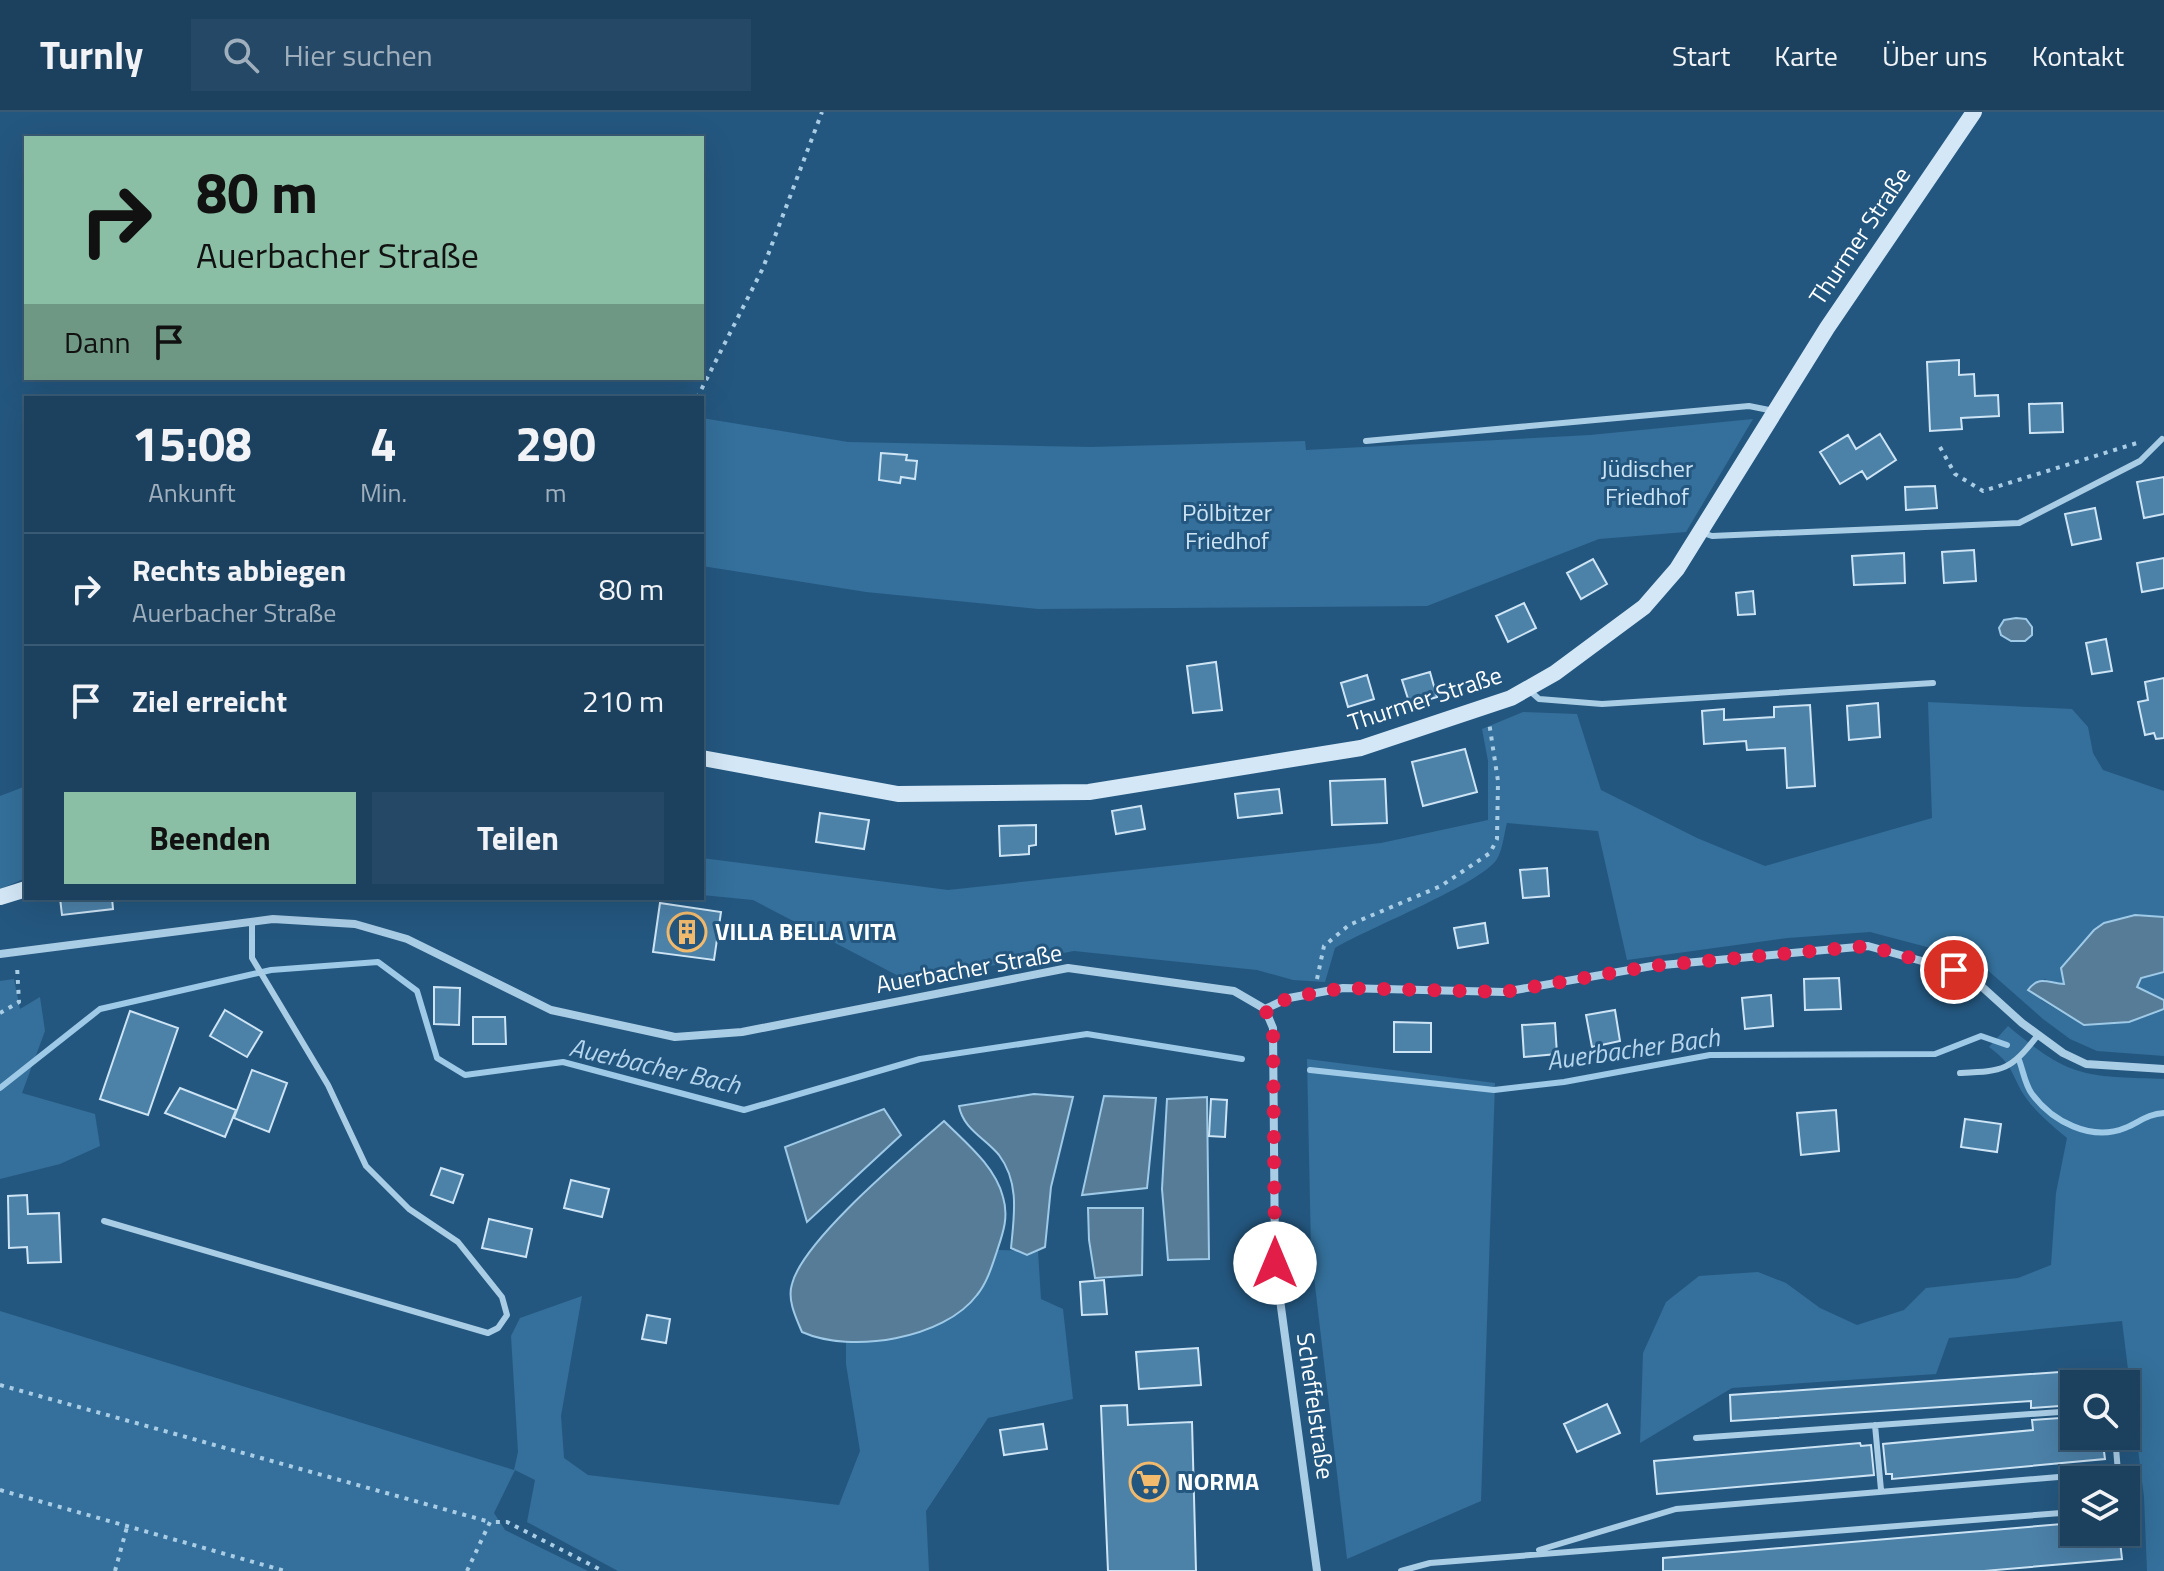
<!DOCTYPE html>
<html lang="de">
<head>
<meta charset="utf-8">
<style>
	:root { --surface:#1b415f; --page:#244865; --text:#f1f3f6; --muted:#a0afbd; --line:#395a74; --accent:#8abfa5 }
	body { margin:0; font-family:"Titillium Web",sans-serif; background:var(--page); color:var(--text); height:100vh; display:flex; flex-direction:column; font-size:30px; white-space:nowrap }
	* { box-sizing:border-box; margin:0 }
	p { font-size:26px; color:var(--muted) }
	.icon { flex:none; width:44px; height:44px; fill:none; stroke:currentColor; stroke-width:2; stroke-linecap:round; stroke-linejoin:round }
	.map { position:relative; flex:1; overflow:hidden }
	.details { position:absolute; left:24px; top:284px; width:680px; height:504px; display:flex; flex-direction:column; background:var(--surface); border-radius:0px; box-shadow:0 8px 32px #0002,0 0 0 2px var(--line) }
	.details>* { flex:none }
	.guide { position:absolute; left:24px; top:24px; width:680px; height:244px; border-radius:0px; box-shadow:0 8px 32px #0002,0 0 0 2px var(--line); background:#8abfa5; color:#111; overflow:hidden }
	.tools { position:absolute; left:2060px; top:1258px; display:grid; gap:16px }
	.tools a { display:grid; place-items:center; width:80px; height:80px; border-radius:0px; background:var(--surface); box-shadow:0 8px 32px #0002,0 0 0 2px var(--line); font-size:40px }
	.pin { position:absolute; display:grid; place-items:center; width:68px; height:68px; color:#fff; margin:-34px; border:4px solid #fff; border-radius:50%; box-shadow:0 2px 8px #0007 }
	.me { position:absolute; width:88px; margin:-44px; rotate:0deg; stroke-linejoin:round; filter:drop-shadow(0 0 6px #0008) }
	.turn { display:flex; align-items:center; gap:28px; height:168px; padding:0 40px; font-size:36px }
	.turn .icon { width:104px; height:104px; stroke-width:2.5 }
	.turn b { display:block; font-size:56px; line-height:68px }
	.then { display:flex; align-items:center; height:76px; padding:0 40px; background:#0003; gap:16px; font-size:30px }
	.eta { display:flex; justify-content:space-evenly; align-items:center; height:136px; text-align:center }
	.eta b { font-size:48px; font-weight:700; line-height:56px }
	.cta { display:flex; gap:16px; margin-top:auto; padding:16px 40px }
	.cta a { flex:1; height:92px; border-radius:0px; background:var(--accent); color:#111; font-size:32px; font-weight:700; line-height:92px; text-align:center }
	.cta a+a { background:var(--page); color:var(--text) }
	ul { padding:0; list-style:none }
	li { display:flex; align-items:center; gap:24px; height:112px; padding:0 40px; border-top:2px solid var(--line) }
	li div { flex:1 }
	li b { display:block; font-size:30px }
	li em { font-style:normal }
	header { display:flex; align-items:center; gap:48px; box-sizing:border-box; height:112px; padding:0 40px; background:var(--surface); border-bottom:2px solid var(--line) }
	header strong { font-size:38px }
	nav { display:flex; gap:44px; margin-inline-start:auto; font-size:28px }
	.search { width:560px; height:72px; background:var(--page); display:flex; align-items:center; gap:20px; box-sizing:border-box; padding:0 28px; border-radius:0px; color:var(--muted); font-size:30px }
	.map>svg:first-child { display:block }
</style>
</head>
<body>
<header>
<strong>Turnly</strong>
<div class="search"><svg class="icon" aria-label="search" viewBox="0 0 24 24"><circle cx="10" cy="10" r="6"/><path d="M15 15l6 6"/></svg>Hier suchen</div>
<nav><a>Start</a><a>Karte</a><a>Über uns</a><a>Kontakt</a></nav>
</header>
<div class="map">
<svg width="2164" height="1459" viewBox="0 0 2164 1459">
	<rect width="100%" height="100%" fill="#24577f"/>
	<path fill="#34709b" d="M702,306L848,330L1090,335L1305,329L1306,338L1590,323L1753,307L1686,420L1599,427L1427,494L1038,497L866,480L702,454Z
		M1928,590L2072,597L2088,615L2093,641L2103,658L2164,679V805C2118,805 2109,801 2078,838C2072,845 2066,848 2061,857L2064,873L2044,867L2041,888L2068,904L2140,907L2164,897V944L2097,939L2070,927L2043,907L1976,848L1870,820L1788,826L1627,848L1598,719L1507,711C1504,721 1503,737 1497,747C1481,772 1368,816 1335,836L1325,870L1293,868L1257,858L1074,839L908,869L753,788L702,783V746L948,778L1381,731L1488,708V649L1482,617L1523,600L1577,602L1601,678L1697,726L1765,754L1932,706Z
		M26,674V766L0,777V684Z
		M2164,860V888L2137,875L2141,866Z
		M14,867L20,897L40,885L45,919L22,981L95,1002L100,1034L60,1052L0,1067V869Z
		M2008,914C2071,967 2084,964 2164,967V1459H2147L2144,1385L2122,1209L1949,1226L1936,1262L1732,1276L1640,1331L1643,1241L1666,1190L1699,1164L1758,1160L1786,1171L1820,1196L1857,1213L1904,1198L1926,1176L2018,1166L2051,1153L2056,1081L2067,1026C2050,1012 2034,999 2022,980C2010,958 2011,951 1989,935Z
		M1307,947L1495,971L1481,1389L1347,1447L1311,1139Z
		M997,1138L1038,1139L1041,1187L1063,1197L1073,1287L988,1306L926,1399L929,1459H618L527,1410L535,1368L515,1358L494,1401L505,1418L588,1459H0V1199L514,1358L518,1340L511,1224L520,1206L582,1184L561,1304L564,1346L588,1363L839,1393L860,1339L846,1252V1229L894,1227L991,1157Z"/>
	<path fill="#577c98" stroke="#9ec9e7" stroke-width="2" d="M2016,506L2026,507L2032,515V523L2025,529H2011L2001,523L1999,516L2004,508Z
		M2135,803L2164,805V860L2141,866L2137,875L2164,888V897L2129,910L2084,913L2028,878C2039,863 2048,871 2064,872L2061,856L2094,818L2104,811Z
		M1034,982L1073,985L1051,1075L1045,1135L1027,1143L1011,1136C1014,1104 1020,1071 999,1043C985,1026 963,1017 959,994Z
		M1104,984L1156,986L1147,1076L1082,1083Z
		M1207,985L1209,1147L1168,1148L1162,1077L1167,987Z
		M884,997L901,1023L807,1110L785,1035Z
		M944,1009C966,1031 995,1054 1003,1085C1009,1105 1003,1121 997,1139C992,1154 987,1171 977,1183C944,1227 851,1242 802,1220C796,1206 787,1188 792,1172C803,1128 908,1041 944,1009Z
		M1088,1096H1143L1142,1163L1095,1166L1089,1128Z"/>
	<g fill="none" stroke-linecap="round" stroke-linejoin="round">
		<path stroke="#9ec9e7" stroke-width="6" d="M2019,948C2023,958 2025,973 2032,982C2052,1009 2091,1030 2125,1016C2140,1010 2147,1002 2164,1001
			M1310,958L1494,978L1564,970L1710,943L1935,942L1981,924L2007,933
			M0,976L100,897L271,858L378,850L417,879L437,946L465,963L563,950L744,998L920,947L1087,922L1242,947"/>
	</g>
	<path fill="#4c81a8" stroke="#cde4f5" stroke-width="2" d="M1959,248V263L1974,262L1975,284L1998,283L1999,304L1961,306L1962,317L1930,319L1927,250Z
		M2062,291L2063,320L2030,321L2029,292Z
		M1880,322L1896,348L1867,367L1862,359L1840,372L1820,340L1848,323L1856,337Z
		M881,341L907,343L906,348L917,349L915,367L901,365L900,371L879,368Z
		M2164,365V402L2144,406L2137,370Z
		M1935,374L1937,396L1906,398L1905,375Z
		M2095,396L2101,427L2072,433L2065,402Z
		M1974,438L1976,469L1944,471L1942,440Z
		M1904,441L1905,471L1854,473L1852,444Z
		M2164,446V476L2142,480L2137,451Z
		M1593,447L1607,472L1581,487L1567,461Z
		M1753,479L1755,502L1738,503L1736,481Z
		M1524,491L1536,516L1508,530L1496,504Z
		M2106,527L2112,559L2092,562L2086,531Z
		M1216,550L1222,598L1193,601L1187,554Z
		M1430,560L1437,585L1410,593L1402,568Z
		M1367,563L1374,587L1348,595L1341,571Z
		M2164,566V626L2156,627L2154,621L2145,623L2138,590L2148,588L2145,570Z
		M1878,591L1880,625L1849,628L1847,594Z
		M1810,593L1815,674L1787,676L1785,636L1747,638L1746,629L1704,632L1702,599L1724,597V608L1774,605V595Z
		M1465,637L1477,680L1423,694L1412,650Z
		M1385,667L1387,711L1332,713L1330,669Z
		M1279,677L1282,701L1238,706L1235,682Z
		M1141,694L1145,717L1116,722L1112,699Z
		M820,701L869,708L864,737L816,730Z
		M1036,713V733L1029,734V742L1000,744L999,714Z
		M1547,756L1549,784L1523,786L1520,758Z
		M60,786H112L113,797L62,803Z
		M660,791L721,800L714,848L653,840Z
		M1485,811L1488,831L1458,836L1454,816Z
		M1839,866L1841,897L1805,898L1804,867Z
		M434,875L460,876L459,913L434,912Z
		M1771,883L1773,914L1745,917L1742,886Z
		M225,898L262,920L247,945L210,924Z
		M1615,898L1620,929L1592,935L1586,903Z
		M130,899L178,916L148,1003L100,987Z
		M473,905H505L506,932H473Z
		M1394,910L1431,911V940H1394Z
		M1555,911L1557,942L1524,945L1522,913Z
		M252,958L287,971L269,1020L234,1006Z
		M180,976L236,998L225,1025L165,1001Z
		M1211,987L1227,988L1225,1025L1209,1024Z
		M1836,998L1839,1039L1801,1043L1797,1001Z
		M1965,1007L2001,1012L1997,1040L1961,1035Z
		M441,1056L463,1063L453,1091L431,1083Z
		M571,1068L609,1077L602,1105L564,1096Z
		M27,1083L28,1102L59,1101L61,1150L28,1151L27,1135L9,1136L8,1084Z
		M489,1107L532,1117L526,1145L482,1136Z
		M1104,1168L1107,1202L1082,1203L1080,1170Z
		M647,1203L670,1207L666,1231L642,1227Z
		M1198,1236L1201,1273L1139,1277L1136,1240Z
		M2074,1259V1293L2031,1296V1289L1731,1309L1730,1283Z
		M1607,1292L1620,1321L1577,1340L1564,1312Z
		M1127,1293L1128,1313L1192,1310L1196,1459H1108L1101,1294Z
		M2074,1305V1324H2102L2105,1347L1892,1367V1362H1886L1883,1332L2033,1318L2032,1308Z
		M1043,1312L1047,1337L1004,1343L1000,1318Z
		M1860,1331L1861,1334L1871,1333L1874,1363L1657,1382L1654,1349Z
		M2074,1411V1420H2119L2122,1447L1984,1459H1663V1446Z"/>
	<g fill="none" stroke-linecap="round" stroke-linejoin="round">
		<path stroke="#aacde6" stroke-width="4" stroke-dasharray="4 6" stroke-linecap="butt" d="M697,286L763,156L822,0
			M1940,335L1955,362L1983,379L2137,331
			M1317,867L1324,834L1349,813L1441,774L1490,741L1497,727L1498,669L1489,610
			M0,901L19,890L17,854
			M0,1273L490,1410
			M0,1378L285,1459
			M115,1459L127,1415
			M467,1459L490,1410H507L603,1459"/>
		<path stroke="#aacde6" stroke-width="6" d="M1366,329L1749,294L1774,299
			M1703,421L1712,424L2019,411L2140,349L2162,327
			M1530,579L1539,587L1602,592L1933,571
			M1960,961C2004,959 2010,959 2038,923
			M104,1109L488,1221L498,1216L507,1203L502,1185L458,1130L409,1097L366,1054L328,973L252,846V810
			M1875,1313L1881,1378
			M1696,1326L2074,1299
			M1539,1438L1676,1397L2118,1360L2115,1324
			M1401,1459L1430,1451L2074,1400"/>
		<path stroke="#aacde6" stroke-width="8" d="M0,842L273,807L355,812L407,827L551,898L675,925L742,920L1068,856L1234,879L1265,897L1273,916L1275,1151L1317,1459
			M1265,897L1289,886L1343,876L1504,880L1652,854L1868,834L1954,858L1980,873L2022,911L2063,941L2086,952L2164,957"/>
		<path stroke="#d3e7f6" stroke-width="16" d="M702,646L898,682L1089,680L1361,636L1511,586L1555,561L1644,495L1677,457L1827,216L1974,0
			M0,785L26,777"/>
	</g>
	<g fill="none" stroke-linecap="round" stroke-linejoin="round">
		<path stroke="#e11d48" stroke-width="14" stroke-dasharray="0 25.2" d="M1275,1151L1273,916L1265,897L1289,886L1343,876L1504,880L1652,854L1868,834L1954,858"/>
	</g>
	<defs>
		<g id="building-ring" transform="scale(2)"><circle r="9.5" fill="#24577f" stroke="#f1ba6d" stroke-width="1.5"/><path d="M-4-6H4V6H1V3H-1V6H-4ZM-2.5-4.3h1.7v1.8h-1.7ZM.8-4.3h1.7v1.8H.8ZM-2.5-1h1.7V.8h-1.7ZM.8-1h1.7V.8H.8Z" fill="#f1ba6d"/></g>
		<g id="supermarket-ring" transform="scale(2)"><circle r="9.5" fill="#24577f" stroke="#f1ba6d" stroke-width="1.5"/><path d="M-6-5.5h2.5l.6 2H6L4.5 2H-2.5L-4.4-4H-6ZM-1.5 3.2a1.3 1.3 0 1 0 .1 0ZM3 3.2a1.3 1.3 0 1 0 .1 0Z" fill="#f1ba6d"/></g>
	</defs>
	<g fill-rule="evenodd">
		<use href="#building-ring" x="687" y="820"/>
		<use href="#supermarket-ring" x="1149" y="1370"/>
	</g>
	<g text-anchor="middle" stroke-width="6" stroke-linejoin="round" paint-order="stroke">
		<g font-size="24" fill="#fff" stroke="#24577f">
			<text transform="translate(1860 124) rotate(-56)" y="8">Thurmer Straße</text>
			<text transform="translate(1425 587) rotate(-18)" y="8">Thurmer Straße</text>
			<text transform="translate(969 857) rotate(-10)" y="8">Auerbacher Straße</text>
			<text transform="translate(1315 1294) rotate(82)" y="8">Scheffelstraße</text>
		</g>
		<g font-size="24" fill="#cde4f5" stroke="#24577f">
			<text x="1647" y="365">Jüdischer<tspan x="1647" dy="28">Friedhof</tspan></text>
			<text x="1227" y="409">Pölbitzer<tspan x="1227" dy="28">Friedhof</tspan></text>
		</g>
		<g font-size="24" font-weight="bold" fill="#fff" stroke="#24577f" text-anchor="start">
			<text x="715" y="828">VILLA BELLA VITA</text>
			<text x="1177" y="1378">NORMA</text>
		</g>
		<g font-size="26" font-style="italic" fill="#b5d6ee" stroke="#24577f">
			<text transform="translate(1633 937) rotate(-8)" y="9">Auerbacher Bach</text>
			<text transform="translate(655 954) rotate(13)" y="9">Auerbacher Bach</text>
		</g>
	</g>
</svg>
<div class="tools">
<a><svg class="icon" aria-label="search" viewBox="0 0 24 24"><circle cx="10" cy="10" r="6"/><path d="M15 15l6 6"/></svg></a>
<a><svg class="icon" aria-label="layers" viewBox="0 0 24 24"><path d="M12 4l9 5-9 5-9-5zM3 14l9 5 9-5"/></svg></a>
</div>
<div class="pin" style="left:1954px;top:858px;background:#d93025"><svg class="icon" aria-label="arrive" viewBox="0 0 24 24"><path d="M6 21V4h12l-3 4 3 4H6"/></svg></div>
<svg class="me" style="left:1275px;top:1151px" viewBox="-20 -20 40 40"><circle r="19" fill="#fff"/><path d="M0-13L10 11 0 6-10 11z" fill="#e11d48"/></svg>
<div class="guide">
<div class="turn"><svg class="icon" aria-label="right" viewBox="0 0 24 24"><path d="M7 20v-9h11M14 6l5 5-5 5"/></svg><div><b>80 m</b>Auerbacher Straße</div></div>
<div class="then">Dann<svg class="icon" aria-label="arrive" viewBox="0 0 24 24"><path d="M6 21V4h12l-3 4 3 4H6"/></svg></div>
</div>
<section class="details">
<div class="eta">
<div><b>15:08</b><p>Ankunft</p></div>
<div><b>4</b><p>Min.</p></div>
<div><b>290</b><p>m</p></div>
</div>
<ul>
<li><svg class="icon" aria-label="right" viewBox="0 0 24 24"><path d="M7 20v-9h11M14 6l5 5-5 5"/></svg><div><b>Rechts abbiegen</b><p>Auerbacher Straße</p></div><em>80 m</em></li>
<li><svg class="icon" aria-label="arrive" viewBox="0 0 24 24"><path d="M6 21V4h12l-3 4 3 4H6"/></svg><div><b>Ziel erreicht</b></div><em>210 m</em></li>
</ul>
<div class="cta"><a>Beenden</a><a>Teilen</a></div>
</section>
</div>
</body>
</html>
